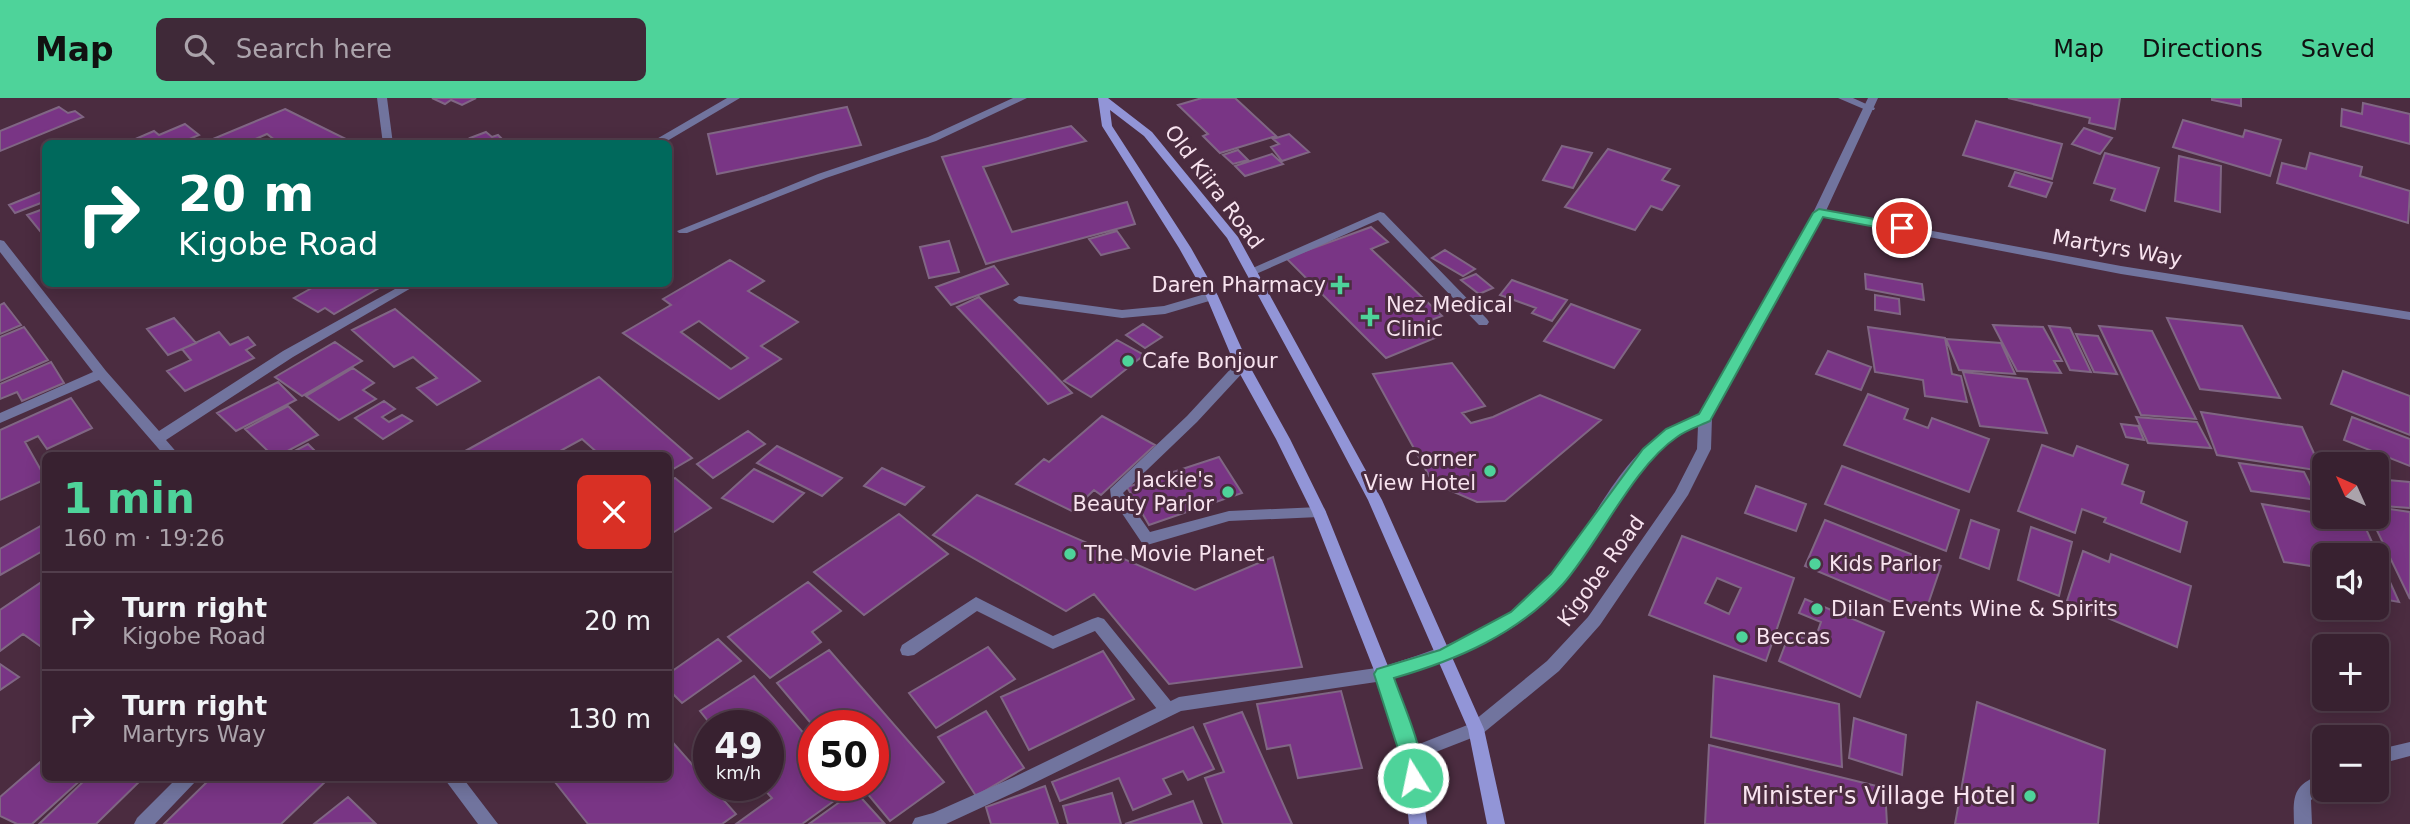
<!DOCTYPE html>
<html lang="en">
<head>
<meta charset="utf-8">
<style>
	:root { --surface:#382130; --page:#3f2938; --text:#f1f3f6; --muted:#aba3ab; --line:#523e4c; --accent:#4ed39a }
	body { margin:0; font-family:"DejaVu Sans",sans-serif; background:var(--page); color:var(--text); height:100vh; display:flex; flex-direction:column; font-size:26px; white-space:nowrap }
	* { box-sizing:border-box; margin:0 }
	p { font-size:23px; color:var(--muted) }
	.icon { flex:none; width:38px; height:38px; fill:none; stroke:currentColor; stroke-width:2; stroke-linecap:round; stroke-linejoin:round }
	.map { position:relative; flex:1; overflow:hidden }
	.sheet { position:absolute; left:42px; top:354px; width:630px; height:329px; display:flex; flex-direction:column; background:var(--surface); border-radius:10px; box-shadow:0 4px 18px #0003,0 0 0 2px var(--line) }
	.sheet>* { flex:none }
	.guide { position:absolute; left:42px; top:42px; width:630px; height:147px; border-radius:10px; box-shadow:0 4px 18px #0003,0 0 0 2px var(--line); background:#00695c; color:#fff; overflow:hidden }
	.needle { width:46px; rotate:315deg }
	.buttons { position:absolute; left:2312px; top:354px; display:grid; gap:14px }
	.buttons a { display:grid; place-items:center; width:77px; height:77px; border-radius:10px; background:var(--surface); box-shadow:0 4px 18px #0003,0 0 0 2px var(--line); font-size:35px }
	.speed { position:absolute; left:693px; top:612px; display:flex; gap:14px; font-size:35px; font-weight:700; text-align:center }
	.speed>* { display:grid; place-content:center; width:91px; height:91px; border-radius:50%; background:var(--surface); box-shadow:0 4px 18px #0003,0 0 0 2px var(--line); line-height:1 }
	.speed small { font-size:18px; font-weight:400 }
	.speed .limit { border:10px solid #d22; background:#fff; color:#111 }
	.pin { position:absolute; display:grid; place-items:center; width:60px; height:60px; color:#fff; margin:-30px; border:4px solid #fff; border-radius:50%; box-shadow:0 2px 7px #0007 }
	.me { position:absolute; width:77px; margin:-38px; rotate:350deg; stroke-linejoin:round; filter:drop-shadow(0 0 5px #0008) }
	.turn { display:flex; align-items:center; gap:24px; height:147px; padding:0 21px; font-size:32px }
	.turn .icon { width:91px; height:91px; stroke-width:2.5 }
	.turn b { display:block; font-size:49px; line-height:60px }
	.round { display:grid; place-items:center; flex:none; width:74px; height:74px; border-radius:10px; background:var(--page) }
	.headline { display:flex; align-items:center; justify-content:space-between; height:119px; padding:0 21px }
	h1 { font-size:42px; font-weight:700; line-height:52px; color:var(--accent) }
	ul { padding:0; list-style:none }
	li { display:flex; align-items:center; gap:21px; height:98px; padding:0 21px; border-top:2px solid var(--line) }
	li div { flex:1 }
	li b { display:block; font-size:26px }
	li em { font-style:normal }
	header { display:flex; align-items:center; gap:42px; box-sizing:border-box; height:98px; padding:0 35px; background:var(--accent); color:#111 }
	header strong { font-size:33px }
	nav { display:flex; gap:38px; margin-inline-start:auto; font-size:24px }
	.search { width:490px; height:63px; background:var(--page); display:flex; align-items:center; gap:18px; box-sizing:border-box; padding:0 24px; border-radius:10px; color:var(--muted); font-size:26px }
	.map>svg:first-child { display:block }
</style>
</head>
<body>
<header>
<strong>Map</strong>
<div class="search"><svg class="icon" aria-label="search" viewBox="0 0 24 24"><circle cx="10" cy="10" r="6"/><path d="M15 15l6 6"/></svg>Search here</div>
<nav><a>Map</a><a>Directions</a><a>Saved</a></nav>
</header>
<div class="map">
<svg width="2410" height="726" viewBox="0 0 2410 726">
	<rect width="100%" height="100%" fill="#4b2c40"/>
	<path fill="#793585" stroke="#806684" stroke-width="2" fill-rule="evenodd" d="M432,0H476L462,7L451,2L445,6Z
		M1202,0H1235L1276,38L1220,55L1203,38L1208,36L1178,7Z
		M2008,0H2120L2115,31L2089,25L2090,20Z
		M2212,0H2241V8L2212,2Z
		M2363,5L2410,16V46L2341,28L2342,11L2362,16Z
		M59,9L68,15L75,13L83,19L0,53V33Z
		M847,9L861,47L717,76L708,36Z
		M285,11L348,42L341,46H280L267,36L244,46H201Z
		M2183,22L2243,39L2245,32L2281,42L2270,78L2173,49Z
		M1976,23L2062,46L2052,81L1963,57Z
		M185,26L199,37L178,46H124L154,33L159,37Z
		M1071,28L1086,43L983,69L1012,134L1127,104L1135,126L986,166L942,59Z
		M2084,30L2112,40L2100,56L2072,46Z
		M486,34L492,39L498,37L503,42L498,46H475L470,40Z
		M1289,36L1309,54L1282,63L1271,49L1279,46L1273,41Z
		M1562,48L1592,55L1573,90L1543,82Z
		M1608,51L1670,71L1662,82L1679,88L1662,112L1651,108L1635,132L1565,109Z
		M1238,52L1248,62L1233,66L1223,57Z
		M2105,55L2159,70L2145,113L2111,102L2115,91L2094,85Z
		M2310,55L2362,69L2360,78L2410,93L2408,125L2277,85L2282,65L2306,71Z
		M1272,56L1283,66L1245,78L1235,68Z
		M2179,58L2221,68L2220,114L2175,103Z
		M2015,74L2052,85L2046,99L2009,88Z
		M46,92V103L15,115L9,107Z
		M46,110V130L40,133L27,117Z
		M1371,129L1388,144L1371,151L1442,218L1426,224L1440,238L1386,260L1286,160Z
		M1117,133L1129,150L1101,157L1089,141Z
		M949,143L959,174L929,180L920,149Z
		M1445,152L1475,171L1463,178L1432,160Z
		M730,162L764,183L748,193L798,224L761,248L781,261L719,301L623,235L671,207L663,201ZM699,223L748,260L731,271L681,234Z
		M994,168L1008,186L951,207L936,189Z
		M1476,176L1493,190L1479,196L1461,182Z
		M1865,176L1922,186L1924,202L1866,191Z
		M1512,182L1567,202L1552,223L1532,215L1536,210L1500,197Z
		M319,186H386L334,216L325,210L318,214L294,200Z
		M1875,197L1899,201L1900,216L1875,212Z
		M979,199L1072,295L1048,306L957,209Z
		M4,205L21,227L0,236V207Z
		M1571,206L1640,232L1614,270L1544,243Z
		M395,211L480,283L437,307L417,290L437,280L413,259L394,269L352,232Z
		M174,220L196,245L168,257L147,231Z
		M2167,220L2242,228L2280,300L2200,291Z
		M1143,226L1162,239L1145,250L1126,237Z
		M1993,227L2043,229L2062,263H2054L2061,275L2017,273Z
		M2049,228L2070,230L2091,274L2070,272Z
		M2099,228L2152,233L2196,321L2141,317Z
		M24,229L48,262L0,283V239Z
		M1868,229L1945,240L1952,276L1961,278L1967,304L1925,298L1923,282L1875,274Z
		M219,234L230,247L248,239L255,247L246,252L254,260L185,293L167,273L191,262L182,251Z
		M2076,236L2098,238L2117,276L2094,274Z
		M1946,241L2001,245L2015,276L1959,272Z
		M1117,242L1144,257L1091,299L1064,283Z
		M335,244L362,263L302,298L275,279Z
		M1828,253L1871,269L1861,292L1816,276Z
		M51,264L64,285L22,303L17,294L0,301V286Z
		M1452,265L1485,308L1462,315L1471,325L1493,319L1540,297L1601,322L1505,403L1477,404L1433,385L1373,276Z
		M353,270L374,285L363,292L376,301L339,322L306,298Z
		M2343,273L2410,298V337L2331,306Z
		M1963,274L2027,281L2047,335L1980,328Z
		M599,279L692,360L668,374V357H600L582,341L553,357H458Z
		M278,284L296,302L236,333L217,315Z
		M1868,296L1908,311L1904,321L1928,330L1932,320L1989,341L1969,394L1844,347Z
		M71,300L92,330L47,351L38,338L25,344L46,381L0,402V332Z
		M384,303L395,311L382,319L389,324L402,317L412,323L383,341L355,320Z
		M288,308L318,337L280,357H272L245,331Z
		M2201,314L2302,329L2322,373L2217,357Z
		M1102,318L1155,347L1101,397L1094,392L1072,413L1016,386L1044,361L1049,364Z
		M2136,319L2197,324L2211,350L2148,345Z
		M2352,319L2410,341V368L2344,342Z
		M2121,326L2138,328L2144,342L2126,339Z
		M748,333L765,346L713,380L697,366Z
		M308,346L319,357H287Z
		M2042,347L2073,358L2077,348L2128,367L2122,386L2144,394L2141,405L2187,424L2180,454L2104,424L2106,420L2082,411L2075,435L2018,413Z
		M777,348L842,380L822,398L757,365Z
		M1219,359L1242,395L1149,427L1127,389Z
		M2239,365L2304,374L2318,402L2251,393Z
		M1842,368L1959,412L1946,453L1825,406Z
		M882,370L924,389L905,407L864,388Z
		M754,371L804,395L773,424L722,400Z
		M675,380L711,410L668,438V384Z
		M2376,381L2410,384V410L2383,408L2376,397Z
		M1756,388L1806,406L1796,433L1745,415Z
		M977,397L1195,492L1273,459L1302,569L1169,586L1094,496L1066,513L933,437Z
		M2262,406L2324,416V418L2362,422L2399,504L2376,500V457H2324V470L2284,464Z
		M2376,409L2410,414V501L2370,418H2376Z
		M899,416L948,456L864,517L814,474Z
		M1825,422L1941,468L1924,518L1805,468Z
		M1971,422L1999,432L1989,471L1960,460Z
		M46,425V451L0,477V451Z
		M2031,429L2072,444L2059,498L2018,482Z
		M1682,438L1794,480L1766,563L1649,517ZM1717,480L1741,490L1729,516L1705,505Z
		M2083,453L2109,464L2111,456L2191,488L2177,549L2067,503Z
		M46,481V548L43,550L23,536L0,553V512Z
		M808,484L841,513L812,534L821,544L770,580L728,539Z
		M1805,501L1884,534L1860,599L1779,563L1790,534L1814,544L1821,524L1799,515Z
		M718,541L741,563L682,605L668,591V576Z
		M988,549L1015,581L936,630L909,595Z
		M829,552L944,684L890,723L861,688H873V628L814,629L777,585Z
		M1103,553L1134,601L1029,652L1001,599Z
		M0,566L19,579L0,592Z
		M754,578L814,647V688H850L852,690L802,726H736L772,700L761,688H768V628H712L700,613Z
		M1714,578L1839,606L1842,669L1711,639Z
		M1341,593L1362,670L1298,680L1290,647L1267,651L1257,606Z
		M1977,604L2105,652L2098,726H1955Z
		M986,613L1024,670L976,698L938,639Z
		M1242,614L1292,726H1223L1205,680L1224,674L1204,626Z
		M1854,620L1906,637L1902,677L1849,660Z
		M1193,629L1214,671L1188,682L1183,673L1163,681L1171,696L1133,712L1119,680L1060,703L1052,684Z
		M668,639L736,716L722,726H588L551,679H668Z
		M1709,647L1885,690L1887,726H1705Z
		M46,659V679H84L32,726H17L0,718V699Z
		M88,679H144L96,726H39Z
		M212,679H327L328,681L281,726H164Z
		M1045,688L1058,726H991L986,709Z
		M855,693L884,725L809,726Z
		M1112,695L1121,726H1068L1063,708Z
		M348,699L375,725L314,726Z
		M1193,703L1202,726H1125Z"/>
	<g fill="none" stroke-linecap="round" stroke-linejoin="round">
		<path fill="#71749e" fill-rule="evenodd" d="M1013,0H1027L936,43L826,80L687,135H679L677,133L818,76L928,39Z
			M1838,0H1853L1875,10L1874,12H1866Z
			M1380,114L1384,115L1487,221L1489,224L1487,227H1479L1378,122L1256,176L1252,177L1246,173Z
			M1212,194L1216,195L1218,198L1216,201L1165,216L1122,220L1019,206L1013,202L1019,198L1122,212L1164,208Z
			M1242,263L1247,264L1249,267L1247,270L1197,324L1123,395L1150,434L1229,413L1319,409L1324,410L1326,414L1324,418L1319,419L1229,423L1147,447L1142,445L1111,399L1110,391L1187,318L1237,264Z
			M976,499L1053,538L1092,521L1098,519L1104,521L1173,606L1175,611L1173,616L1167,618L1161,616L1095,533L1053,551L977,513L914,557L908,558L902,557L900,552L902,547Z"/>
		<path fill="#71749e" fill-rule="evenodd" d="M377,0H387L393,46H383Z
			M727,0H740L662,46H648Z
			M1819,112L2121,168L2410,214V222L2121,176L1815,117V113Z
			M0,142L4,143L106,273L159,333L283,253L404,186H418L293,259L166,342L179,357H164L99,282L0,325V315L93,274L0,154Z
			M1383,569L1389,571L1391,576L1389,581L1383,583L1181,613L1026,689L946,726H912L915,720L933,715L1014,679L1179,599Z
			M2410,644V658L2376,667V652Z
			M2324,675V691H2326L2311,702L2312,726H2294C2293,696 2293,687 2324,675Z
			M178,679H198L195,684L155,726H134L137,720Z
			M443,679H462L498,726H478Z"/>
		<path fill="#71749e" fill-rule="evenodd" d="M1868,0H1878L1825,115L1712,319L1711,351L1688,397L1600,527L1559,573L1482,636L1410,664L1404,662L1402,657L1404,652L1470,626L1547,563L1588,519L1675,394L1697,351L1698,328C1625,360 1601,445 1549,500C1506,545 1441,565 1383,583L1377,581L1375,576L1377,571C1434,552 1491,536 1535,494C1587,447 1607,372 1666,332C1676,325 1689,321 1700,316L1813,115Z"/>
		<path fill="#9295d7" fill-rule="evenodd" d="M1098,0H1108L1152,34L1238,139L1382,402L1484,631L1505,726H1487L1468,631L1368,402L1329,328L1227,140L1144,38L1110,12L1112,28L1191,150L1218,198L1249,267L1290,341L1326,414L1404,608L1418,657L1427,726H1409L1402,657L1388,608L1312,414L1276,341L1235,267L1206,198L1179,150L1102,28Z"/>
	</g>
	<path fill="#4ed39a" stroke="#338964" stroke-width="2" d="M1819,111L1902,126L1908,130L1902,134L1823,119L1710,323C1699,328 1686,332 1677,339C1633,369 1599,445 1563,486C1518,536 1457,562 1394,580C1402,604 1430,664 1420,686L1413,688L1406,686L1400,657L1374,576L1377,571L1440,552L1511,514L1551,476L1643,351L1666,331L1699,316L1813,115Z"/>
	<g fill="#4ed39a" stroke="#4b2c40" stroke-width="2.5">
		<path d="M1336.5 176.5h7v7h7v7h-7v7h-7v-7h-7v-7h7z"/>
		<path d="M1366.5 208.5h7v7h7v7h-7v7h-7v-7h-7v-7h7z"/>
		<circle cx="1128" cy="263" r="7"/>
		<circle cx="1490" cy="373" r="7"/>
		<circle cx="1228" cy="394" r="7"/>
		<circle cx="1070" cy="456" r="7"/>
		<circle cx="1815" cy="466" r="7"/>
		<circle cx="1817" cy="511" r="7"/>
		<circle cx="1742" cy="539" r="7"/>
		<circle cx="2030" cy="698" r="7"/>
	</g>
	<g text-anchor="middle" stroke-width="6" stroke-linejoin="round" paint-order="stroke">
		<g font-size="21" fill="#f8e3ef" stroke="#4b2c40">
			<text transform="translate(1214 89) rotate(53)" y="7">Old Kiira Road</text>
			<text transform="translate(2117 150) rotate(10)" y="7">Martyrs Way</text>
			<text transform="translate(1601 473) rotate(-54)" y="7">Kigobe Road</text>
		</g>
		<g font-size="21" fill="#f8e3ef" stroke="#4b2c40" text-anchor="start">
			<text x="1326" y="194" text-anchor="end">Daren Pharmacy</text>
			<text x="1386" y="214">Nez Medical<tspan x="1386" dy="24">Clinic</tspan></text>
			<text x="1142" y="270">Cafe Bonjour</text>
			<text x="1476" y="368" text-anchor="end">Corner<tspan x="1476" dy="24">View Hotel</tspan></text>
			<text x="1214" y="389" text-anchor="end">Jackie's<tspan x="1214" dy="24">Beauty Parlor</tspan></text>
			<text x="1084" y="463">The Movie Planet</text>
			<text x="1829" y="473">Kids Parlor</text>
			<text x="1831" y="518">Dilan Events Wine &amp; Spirits</text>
			<text x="1756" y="546">Beccas</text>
		</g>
		<g font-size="24" fill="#f8e3ef" stroke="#4b2c40" text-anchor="end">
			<text x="2016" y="706">Minister's Village Hotel</text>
		</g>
	</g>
</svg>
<div class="buttons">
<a><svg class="needle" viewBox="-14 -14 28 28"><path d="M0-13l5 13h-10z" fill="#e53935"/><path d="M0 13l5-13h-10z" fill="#aba3ab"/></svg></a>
<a><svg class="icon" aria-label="sound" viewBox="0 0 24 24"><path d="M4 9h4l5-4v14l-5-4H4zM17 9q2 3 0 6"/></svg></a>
<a>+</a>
<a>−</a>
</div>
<div class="speed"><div>49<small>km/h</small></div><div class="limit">50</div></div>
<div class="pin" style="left:1902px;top:130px;background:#d93025"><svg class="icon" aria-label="arrive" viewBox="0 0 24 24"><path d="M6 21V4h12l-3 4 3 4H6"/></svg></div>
<svg class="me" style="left:1413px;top:680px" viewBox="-20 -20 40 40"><circle r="17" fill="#4ed39a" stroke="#fff" stroke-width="3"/><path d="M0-11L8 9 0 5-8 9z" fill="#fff"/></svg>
<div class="guide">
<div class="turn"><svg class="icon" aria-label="right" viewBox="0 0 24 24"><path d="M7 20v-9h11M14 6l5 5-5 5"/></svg><div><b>20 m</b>Kigobe Road</div></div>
</div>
<section class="sheet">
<div class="headline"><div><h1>1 min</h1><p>160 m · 19:26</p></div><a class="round" style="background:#d93025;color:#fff"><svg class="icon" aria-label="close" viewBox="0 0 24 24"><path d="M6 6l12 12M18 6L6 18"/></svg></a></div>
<ul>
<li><svg class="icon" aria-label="right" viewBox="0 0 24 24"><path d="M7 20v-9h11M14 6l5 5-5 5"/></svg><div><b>Turn right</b><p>Kigobe Road</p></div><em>20 m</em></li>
<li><svg class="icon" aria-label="right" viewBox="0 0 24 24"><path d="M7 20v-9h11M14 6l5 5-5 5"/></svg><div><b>Turn right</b><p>Martyrs Way</p></div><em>130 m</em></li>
</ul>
</section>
</div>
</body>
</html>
